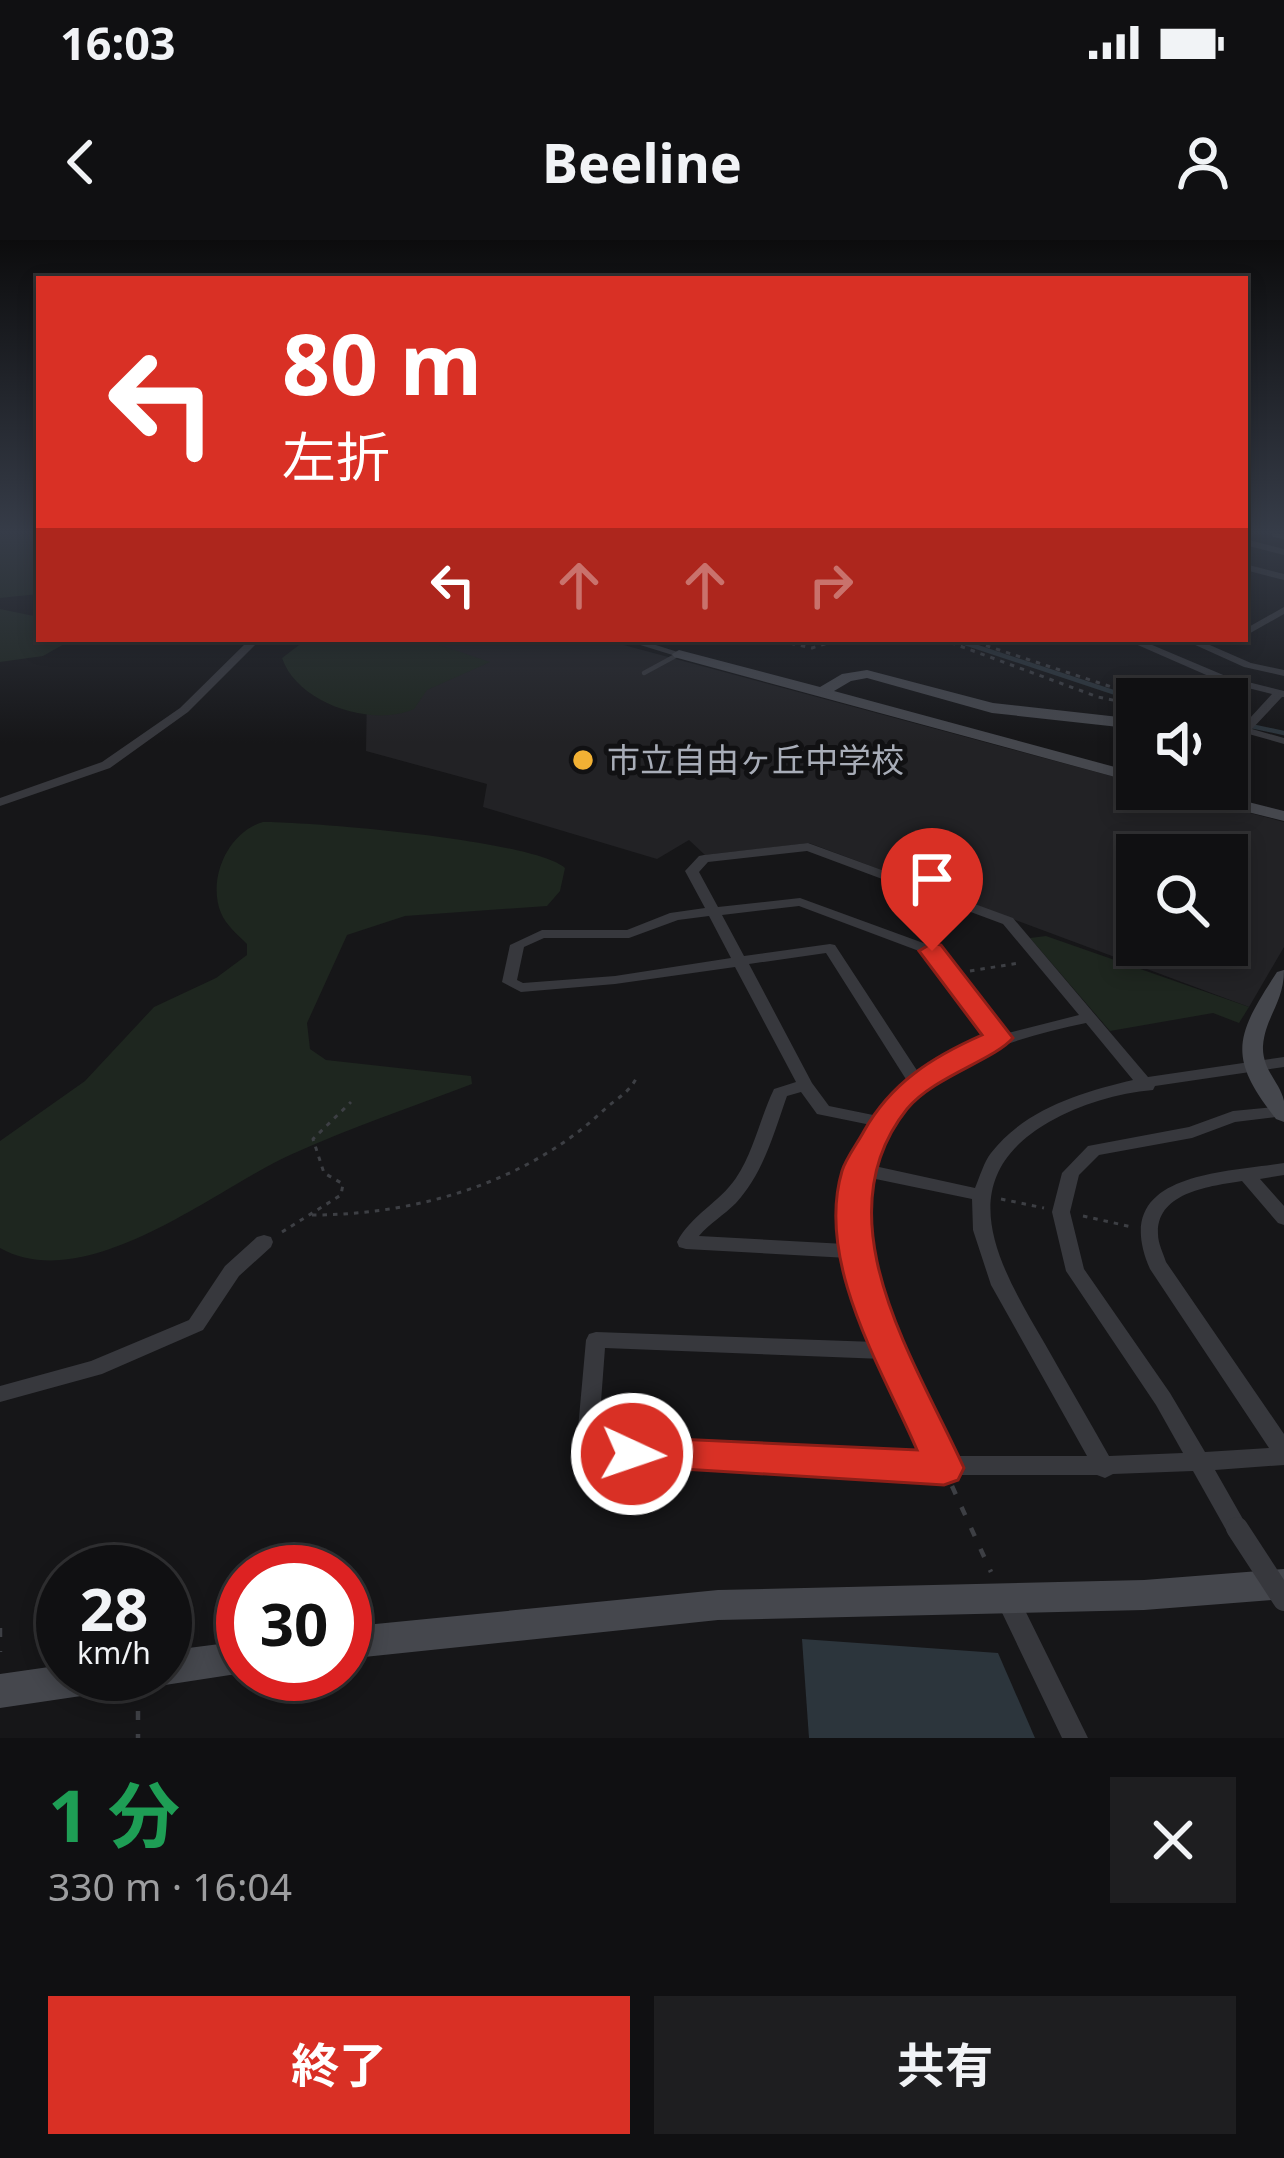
<!DOCTYPE html>
<html lang="ja">
<head>
<meta charset="utf-8">
<style>
	:root { --surface:#101012; --page:#1e1e20; --text:#f1f3f6; --muted:#9c9d9f; --line:#303032; --accent:#d93025 }
	body { margin:0; font-family:"Noto Sans","Noto Sans JP",sans-serif; background:var(--page); color:var(--text); height:100vh; display:flex; flex-direction:column; font-size:45px; white-space:nowrap }
	* { box-sizing:border-box; margin:0 }
	p { font-size:39px; color:var(--muted) }
	.icon { flex:none; width:66px; height:66px; fill:none; stroke:currentColor; stroke-width:2; stroke-linecap:round; stroke-linejoin:round }
	.map { position:relative; height:1498px; overflow:hidden }
	.details { display:flex; flex-direction:column; background:var(--surface); flex:1 }
	.details>* { flex:none }
	.guide { position:absolute; left:36px; top:36px; width:1212px; height:366px; border-radius:0px; box-shadow:0 6px 18px #0003,0 0 0 3px var(--line); background:#d93025; color:#fff; overflow:hidden }
	.controls { position:absolute; left:1116px; top:438px; display:grid; gap:24px }
	.controls a { display:grid; place-items:center; width:132px; height:132px; border-radius:0px; background:var(--surface); box-shadow:0 6px 18px #0003,0 0 0 3px var(--line); font-size:60px }
	.speed { position:absolute; left:36px; top:1305px; display:flex; gap:24px; font-size:60px; font-weight:700; text-align:center }
	.speed>* { display:grid; place-content:center; width:156px; height:156px; border-radius:50%; background:var(--surface); box-shadow:0 6px 18px #0003,0 0 0 3px var(--line); line-height:1 }
	.speed small { font-size:30px; font-weight:400 }
	.speed .limit { border:18px solid #d22; background:#fff; color:#111 }
	.pin { position:absolute; display:grid; place-items:center; width:102px; height:102px; color:#fff; margin:-123px -51px; border-radius:50% 50% 50% 0; rotate:-45deg; box-shadow:0 0 12px #0007 }
	.pin .icon { rotate:45deg }
	.me { position:absolute; width:132px; margin:-66px; rotate:93deg; stroke-linejoin:round; filter:drop-shadow(0 0 9px #0008) }
	.turn { display:flex; align-items:center; gap:42px; height:252px; padding:0 48px; font-size:54px }
	.turn .icon { width:156px; height:156px; stroke-width:2.5 }
	.turn b { display:block; font-size:84px; line-height:102px }
	.lanes { display:flex; align-items:center; height:114px; padding:0 48px; background:#0003; justify-content:center; gap:60px; direction:ltr }
	.lanes .off { opacity:.35 }
	.round { display:grid; place-items:center; flex:none; width:126px; height:126px; border-radius:0px; background:var(--page) }
	.overview { display:flex; align-items:center; justify-content:space-between; height:204px; padding:0 48px }
	h1 { font-size:72px; font-weight:700; line-height:90px; color:#1e9e55 }
	.primary-button { display:flex; gap:24px; margin-top:auto; padding:24px 48px }
	.primary-button a { flex:1; height:138px; border-radius:0px; background:var(--accent); color:#fff; font-size:48px; font-weight:700; line-height:138px; text-align:center }
	.primary-button a+a { background:var(--page); color:var(--text) }
	.status { display:flex; justify-content:space-between; align-items:center; height:84px; padding:0 60px; background:var(--surface); direction:ltr }
	.status svg { height:33px; fill:currentColor }
	header { display:flex; justify-content:space-between; align-items:center; height:156px; padding:0 48px; background:var(--surface); font-size:54px; font-weight:700 }
	.map>svg:first-child { display:block }
</style>
</head>
<body>
<div class="status"><b>16:03</b><svg viewBox="0 0 49 12"><path d="M0 12V9h3v3zM5 12V6h3v6zM10 12V3h3v9zM15 12V0h3v12zM26 1h20v11H26zM47 4h2v5h-2z"/></svg></div>
<header><svg class="icon" aria-label="back" viewBox="0 0 24 24"><path d="M15 5l-7 7 7 7"/></svg>Beeline<svg class="icon" aria-label="person" viewBox="0 0 24 24"><circle cx="12" cy="8" r="4"/><path d="M4 21q1-7 8-7t8 7"/></svg></header>
<div class="map">
<svg width="1284" height="1498" viewBox="0 0 1284 1498">
	<rect width="100%" height="100%" fill="#161618"/>
	<path fill="#222225" fill-rule="evenodd" d="M477,399L620,404L1137,543V549H1158L1284,582V707L1249,767L809,603L705,615L689,600L657,619L483,567L487,544L366,511L367,449L405,407ZM1137,615H1227V705H1137Z"/>
	<path fill="#1e261f" d="M0,294H39V354L0,358Z
		M0,369L39,377V399L66,403L43,416L0,422Z
		M307,399H422L490,422L427,450L414,469C372,488 297,463 282,418Z
		M263,582C313,582 533,600 565,628L560,651L547,666L405,676L347,695L307,783L310,809L326,820L471,836L472,844C412,867 349,888 290,915C217,948 87,1057 0,1008V901L85,841L154,767L216,738L247,715V704C238,695 226,685 221,673C207,639 228,592 263,582Z
		M1046,696L1249,767L1239,783L1213,773L1110,791L1030,698Z"/>
	<path fill="#2c353c" d="M802,1399L998,1413L1035,1498H809Z"/>
	<g fill="none" stroke-linecap="round" stroke-linejoin="round">
		<path stroke="#2c353c" stroke-width="4.5" d="M953,399L1137,460
			M1227,481L1284,493"/>
		<path stroke="#3d3f44" stroke-width="3" stroke-dasharray="4.5 6" stroke-linecap="butt" d="M770,399L812,408L840,399
			M941,399L1098,457L1137,465
			M966,399L1148,459
			M970,731L1019,723
			M1001,959L1044,968
			M312,975C417,975 528,942 605,869C617,858 629,853 637,837
			M1083,976L1132,987
			M282,992L341,955L343,944L324,933L313,899L351,862"/>
		<path stroke="#3d3f44" stroke-width="4.5" stroke-dasharray="9 14" stroke-linecap="butt" d="M952,1246L991,1332
			M0,1388V1412
			M138,1448V1498"/>
		<path stroke="#37383d" stroke-width="4.5" d="M644,433L679,414"/>
		<path fill="#37383d" fill-rule="evenodd" d="M1245,299L1284,309V315L1245,305Z
			M1245,324L1284,334V340L1245,330Z
			M1284,367V374L1245,396V389Z
			M250,399H261L188,472L110,528L0,566V558L102,522L180,468Z
			M621,399H637L684,414L679,417Z
			M1124,399H1138L1228,437L1284,451V457H1282L1252,489L1284,498V504L1238,491L1272,454L1220,441Z
			M1182,399H1196L1251,423L1284,430V436L1244,427Z
			M808,603L1013,678L1148,837L1284,817V827L1155,846L1153,850C1117,853 1081,864 1049,882C947,941 1000,1027 1045,1104C1066,1141 1088,1179 1109,1216L1183,1213L1156,1165L1066,1031L1052,972L1062,933L1088,906L1189,887L1233,871L1284,866V876L1235,882L1192,898L1099,915L1079,935L1070,972L1084,1029L1170,1153L1205,1212L1269,1208L1150,1029C1108,933 1220,933 1284,923V935L1260,939L1284,966V985L1278,983L1242,941C1211,946 1156,952 1158,994C1158,1003 1163,1013 1166,1022L1284,1194V1225L1215,1230L1248,1288L1245,1295L1237,1298L1229,1295L1193,1231L1113,1234L1105,1238L1097,1235H952L944,1237L936,1234L587,1220L579,1217L576,1211L586,1100L589,1094L596,1092L876,1102L864,1070L848,1018L686,1009L679,1007L677,1002C691,975 719,963 736,938C754,911 760,878 774,849L796,842L735,727L615,744L521,752L502,742L510,705L542,690H627L670,673L705,668L685,631L699,616L704,615ZM807,611L1003,684L1079,775L1004,794L937,708L800,658L718,667L699,632L708,622ZM799,666L927,714L991,799L961,811L920,835L835,705L830,704L744,716L722,675ZM709,676L731,718L615,736L523,743L517,740L524,707L544,698H629L678,680ZM826,713L909,844L893,857L878,876L829,866L812,843L749,724ZM1086,783L1133,840C1082,852 1025,869 991,913C984,922 980,936 975,948L870,925C874,914 878,901 885,891C929,823 1011,799 1086,783ZM801,852L817,874L871,885C847,921 842,963 845,1004L699,996C710,983 724,975 736,963C763,934 774,893 787,856ZM866,937L972,959L973,990L991,1045L1087,1216H949L902,1115L904,1111L901,1105L897,1104C881,1066 860,1015 861,975C862,962 865,949 866,937ZM605,1108L883,1119L928,1216L598,1202Z
			M264,995L271,997L273,1002L271,1007L239,1036L203,1090L102,1134L0,1162V1146L91,1121L189,1080L225,1026L257,997Z
			M1007,1347L1015,1350L1088,1498H1062L995,1358L999,1350Z"/>
		<path fill="#45474d" fill-rule="evenodd" d="M1271,294H1284V299L1273,297Z
			M679,410L820,447L842,434L867,430L993,463L1137,479V489L992,473L867,438L851,441L834,451L1137,533V543L674,417L672,414Z
			M1244,486L1252,491L1227,503V492Z
			M1168,549H1197L1284,571V581L1171,553Z
			M1284,730C1284,763 1265,777 1263,806C1262,830 1280,842 1284,861C1284,868 1284,875 1284,882L1276,879C1227,817 1235,796 1277,732Z
			M1284,1329V1359L1144,1370L718,1380L345,1419V1387L718,1350L1144,1340Z
			M243,1401V1433L165,1445L153,1440L150,1434H165V1411Z
			M63,1425V1434H132L127,1446L115,1451L0,1468V1434Z"/>
		<path stroke="#37383d" stroke-width="22" d="M1237,1288L1284,1360"/>
	</g>
	<linearGradient id="sky" x2="0" y2="1"><stop stop-color="#0c0c0d"/><stop offset="0.58" stop-color="#363c48"/><stop offset="1" stop-color="#363c48" stop-opacity="0"/></linearGradient>
	<rect width="1284" height="503" fill="url(#sky)"/>
	<path fill="#d93025" stroke="#8d1f18" stroke-width="3" d="M932,703L941,705L1013,798C994,820 933,837 907,869C819,979 916,1122 964,1228L958,1240L944,1245L618,1225L612,1214L618,1202L632,1197L917,1210C882,1129 815,1022 842,931C846,918 857,904 864,891C891,843 932,817 982,795L919,711Z"/>
	<circle fill="#f2b134" stroke="#111113" stroke-width="4.5" cx="583" cy="520" r="12"/>
	<g text-anchor="middle" stroke-width="10" stroke-linejoin="round" paint-order="stroke">
		<g font-size="33" fill="#a8adb8" stroke="#111113" text-anchor="start">
			<text x="607" y="532">市立自由ヶ丘中学校</text>
		</g>
	</g>
</svg>
<div class="controls">
<a><svg class="icon" aria-label="sound" viewBox="0 0 24 24"><path d="M4 9h4l5-4v14l-5-4H4zM17 9q2 3 0 6"/></svg></a>
<a><svg class="icon" aria-label="search" viewBox="0 0 24 24"><circle cx="10" cy="10" r="6"/><path d="M15 15l6 6"/></svg></a>
</div>
<div class="speed"><div>28<small>km/h</small></div><div class="limit">30</div></div>
<div class="pin" style="left:932px;top:711px;background:#d93025"><svg class="icon" aria-label="arrive" viewBox="0 0 24 24"><path d="M6 21V4h12l-3 4 3 4H6"/></svg></div>
<svg class="me" style="left:632px;top:1214px" viewBox="-20 -20 40 40"><circle r="17" fill="#d93025" stroke="#fff" stroke-width="3"/><path d="M0-11L8 9 0 5-8 9z" fill="#fff"/></svg>
<div class="guide">
<div class="turn"><svg class="icon" aria-label="left" viewBox="0 0 24 24"><path d="M17 20v-9H6M10 6l-5 5 5 5"/></svg><div><b>80 m</b>左折</div></div>
<div class="lanes"><svg class="icon" aria-label="left" viewBox="0 0 24 24"><path d="M17 20v-9H6M10 6l-5 5 5 5"/></svg><svg class="icon off" aria-label="ahead" viewBox="0 0 24 24"><path d="M12 20V5M6 11l6-6 6 6"/></svg><svg class="icon off" aria-label="ahead" viewBox="0 0 24 24"><path d="M12 20V5M6 11l6-6 6 6"/></svg><svg class="icon off" aria-label="right" viewBox="0 0 24 24"><path d="M7 20v-9h11M14 6l5 5-5 5"/></svg></div>
</div>
</div>
<section class="details">
<div class="overview"><div><h1>1 分</h1><p>330 m · 16:04</p></div><a class="round"><svg class="icon" aria-label="close" viewBox="0 0 24 24"><path d="M6 6l12 12M18 6L6 18"/></svg></a></div>
<div class="primary-button"><a>終了</a><a>共有</a></div>
</section>
</body>
</html>
